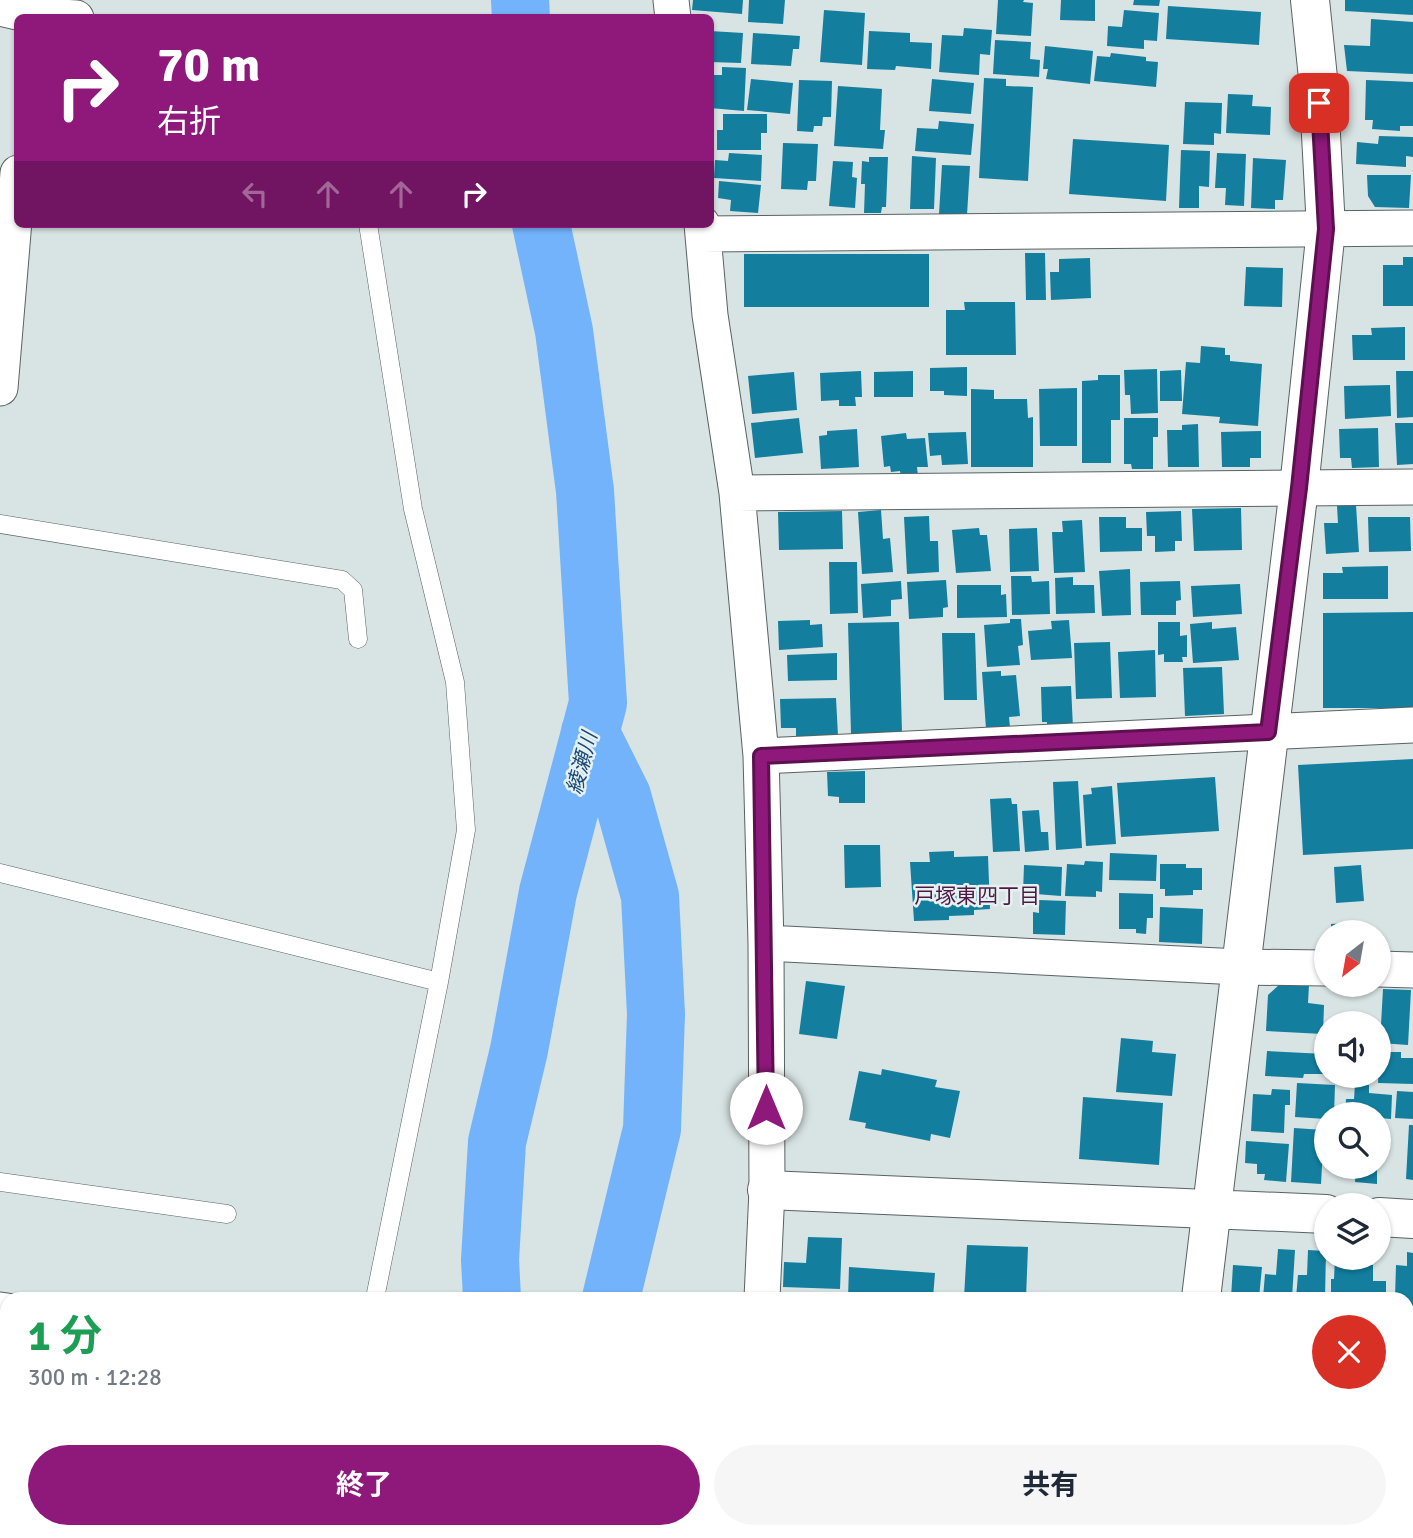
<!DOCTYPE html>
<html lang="ja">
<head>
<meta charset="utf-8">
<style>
	:root { --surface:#fff; --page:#f6f6f7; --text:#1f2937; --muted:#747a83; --accent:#8e197a }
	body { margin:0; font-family:Signika,"Noto Sans JP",sans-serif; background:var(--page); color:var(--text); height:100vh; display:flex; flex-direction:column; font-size:26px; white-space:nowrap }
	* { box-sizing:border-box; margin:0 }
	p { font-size:23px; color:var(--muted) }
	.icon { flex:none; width:38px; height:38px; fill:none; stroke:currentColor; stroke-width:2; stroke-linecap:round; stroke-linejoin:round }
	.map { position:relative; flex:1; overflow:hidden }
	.side { position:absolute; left:0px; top:1292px; width:1414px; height:247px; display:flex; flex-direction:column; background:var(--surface); border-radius:21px 21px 0 0; box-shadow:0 2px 5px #0004 }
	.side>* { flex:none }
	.top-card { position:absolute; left:14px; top:14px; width:700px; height:214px; border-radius:10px; box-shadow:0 2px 5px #0004; background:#8e197a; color:#fff; overflow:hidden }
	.needle { width:46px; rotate:211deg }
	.buttons { position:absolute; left:1314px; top:920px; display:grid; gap:14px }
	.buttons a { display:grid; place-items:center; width:77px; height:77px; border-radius:50%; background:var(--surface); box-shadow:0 2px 5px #0004; font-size:35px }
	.pin { position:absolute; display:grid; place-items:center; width:60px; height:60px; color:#fff; margin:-30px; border-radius:14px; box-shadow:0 4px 10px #0006 }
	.me { position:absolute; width:77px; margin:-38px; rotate:0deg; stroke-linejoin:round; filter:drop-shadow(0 0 5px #0008) }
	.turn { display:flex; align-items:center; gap:24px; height:147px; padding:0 28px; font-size:32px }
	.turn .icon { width:91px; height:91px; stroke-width:2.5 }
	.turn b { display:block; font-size:49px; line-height:60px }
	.lanes { display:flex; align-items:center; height:66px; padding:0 28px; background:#0003; justify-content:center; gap:35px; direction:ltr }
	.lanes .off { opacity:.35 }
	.round { display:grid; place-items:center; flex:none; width:74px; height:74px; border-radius:37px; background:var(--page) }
	.headline { display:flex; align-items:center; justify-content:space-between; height:119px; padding:0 28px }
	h1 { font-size:42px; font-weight:700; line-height:52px; color:#1e9e55 }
	.cta { display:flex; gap:14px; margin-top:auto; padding:14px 28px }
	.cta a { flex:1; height:80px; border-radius:42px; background:var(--accent); color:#fff; font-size:28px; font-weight:700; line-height:80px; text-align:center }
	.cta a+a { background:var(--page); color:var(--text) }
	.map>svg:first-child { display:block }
</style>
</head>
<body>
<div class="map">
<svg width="1413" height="1538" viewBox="0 0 1413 1538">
	<rect width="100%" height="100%" fill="#d8e3e3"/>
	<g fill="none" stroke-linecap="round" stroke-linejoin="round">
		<path stroke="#72b3fb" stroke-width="58" d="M520,0L521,18
			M590,732L622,796L650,896L656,1014L652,1129L611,1298
			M492,1298L490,1260L497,1142L519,1050L548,892L598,703L585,491L564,331L541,224
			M545,1531V1538"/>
	</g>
	<path fill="#137e9e" d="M693,0H743L742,14L692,10Z
		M749,0H785L783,24L748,22Z
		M998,0H1024L1023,2L1033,3L1031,36L996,34Z
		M1061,0H1095V21L1060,20Z
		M1134,0H1160L1159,6L1133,5Z
		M1345,0H1413V15L1345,11Z
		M1168,6L1261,12L1259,45L1166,39Z
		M824,10L865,13L862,65L820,62Z
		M1124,10L1159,13L1157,41L1144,40V49L1107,46L1108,26L1122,27Z
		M1371,19L1413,22V74L1347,71L1344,45L1370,46Z
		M964,28L992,30L990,55L980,54L979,75L939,72L942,35L963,36Z
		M710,31L743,33L741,63L710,62Z
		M869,31L910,33V42L932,43L931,69L896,66L895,70L867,69Z
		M753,33L800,36L799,49H793L791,66L751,64Z
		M995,40L1031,42L1030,59L1040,60L1039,77L993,74Z
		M1045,46L1093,51L1090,84L1046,79L1048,69H1043Z
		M1111,53L1146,57V61L1158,62L1156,87L1094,81L1097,56L1110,57Z
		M722,67L746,68L744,111L710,108V75H722Z
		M984,78L1006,79V86L1033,87L1028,181L979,178Z
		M751,79L793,83L790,114L747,110Z
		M932,79L974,83L971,114L929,111Z
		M799,80L832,81L831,117H823L822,126H814L813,132L797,131Z
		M1366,80L1413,82V126H1400V131L1372,129L1373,120H1365Z
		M838,86L882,89L880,130H885L883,149L834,146Z
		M1228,94L1253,95L1252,106L1271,107L1270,135L1226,133Z
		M1185,102L1222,103L1221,134L1214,133V145L1183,144Z
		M723,114H767V133H761V150H717V130H723Z
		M939,121L974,124L971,155L915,151L917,128L938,129Z
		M1379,136L1413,137V157L1406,156V167L1356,164L1357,142L1378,144Z
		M1073,139L1169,145L1166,201L1069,194Z
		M783,143L818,144L816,181H808L807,190L781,189Z
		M1181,150L1210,151L1209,187L1199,186V208H1179Z
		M729,153L762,155L761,181L714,178L715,160L728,161Z
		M1217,153L1246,154L1244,206L1225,205L1226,188H1215Z
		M912,156L936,158L934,209H910Z
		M869,157H888L886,207H882L881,213H864L865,184H861L862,161L869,162Z
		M1253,158L1286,160L1283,200H1275V209L1251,208Z
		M833,161L853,162L852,177L857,178L855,208L829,206Z
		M942,165L970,166L967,215L939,214Z
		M1367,175H1411L1409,208L1375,207L1368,196Z
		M719,181L761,185L758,213L730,211L731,200L718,198Z
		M1025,253H1045L1046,300H1026Z
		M744,254H929V307H744Z
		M1403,257H1413V306H1383V265H1403Z
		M1090,258L1091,298L1051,300L1050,272H1059V259Z
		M1246,267L1283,268L1282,307L1244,306Z
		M964,302H1015L1016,355H946V310H965Z
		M1405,327V360H1353L1352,335H1372L1371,328Z
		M1201,346L1225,348V355H1230V361L1262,364L1258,426L1219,423L1220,417L1182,414L1186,362L1200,363Z
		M967,367V396L944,395V391H930V368Z
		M1157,369L1158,413L1131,414L1130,395H1125L1124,370Z
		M1181,370L1182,401H1160V371Z
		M861,371L862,397H855L856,406H839V400L821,401L820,373Z
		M913,371V397H874V372Z
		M1396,371H1413V417L1397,418Z
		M794,372L797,410L752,414L748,376Z
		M1098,375H1120V420H1111V463H1082V381L1098,380Z
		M1390,385L1391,416L1345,419L1344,386Z
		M1077,388V446H1040L1039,389Z
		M971,389L994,390V399H1027L1028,418L1033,417V467H971Z
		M799,418L803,453L755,458L751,423Z
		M1124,418H1158V437H1153V469H1132L1131,464H1124Z
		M1395,423H1413V464L1397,465Z
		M1198,424L1199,467H1168L1167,430H1182V425Z
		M1378,428L1379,467L1352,468L1351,458H1340L1339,429Z
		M857,429L859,467L821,469L819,436L827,435V431Z
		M1261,431V458H1250V467H1222L1221,432Z
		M966,432L968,464L942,465L941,455L930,456L928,433Z
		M906,433L907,439L925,438L928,467H917L918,476L901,477L900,471L891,472L890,466L884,467L881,436Z
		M1356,505L1359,552L1326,554L1324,523H1338L1337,506Z
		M1241,508L1242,550L1194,551L1192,509Z
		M881,510L883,539L890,538L893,572L862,574L858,512Z
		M842,511L843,549L779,550L778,512Z
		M1181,511L1182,541H1175V551L1155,552V536H1147L1146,512Z
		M929,516L930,541H938L939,572L907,574L904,517Z
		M1099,517H1126V528H1142V551L1100,552Z
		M1368,517H1410L1411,551L1369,552Z
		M1082,520L1085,572L1054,573L1052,532H1063L1062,521Z
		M979,528L980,535H987L991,571L956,573L952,530Z
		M1037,528L1039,571L1010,572L1009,529Z
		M829,562H857L858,613L830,614Z
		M1388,566V599H1323V573H1343L1342,567Z
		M1130,569L1131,615L1102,616L1099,571Z
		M1011,576H1031L1032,582L1049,581L1050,614L1012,615Z
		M1073,577V585H1094L1095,613L1056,614L1055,578Z
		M946,580L948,607L943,608V617L909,619L907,582Z
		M901,581L902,599L891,600V616L863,618L861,584Z
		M1180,581L1181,600L1176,601V615H1141L1140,582Z
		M1240,584L1242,614L1193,617L1191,586Z
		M957,585H1001V595L1006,594L1007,617L957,618Z
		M1413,612V708H1323V613Z
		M1010,619H1021L1023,645L1018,646L1020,665L987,667L984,625L1010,623Z
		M810,620V625L822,624L823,647L779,650L778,621Z
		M1069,620L1072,658L1031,660L1028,631L1052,629L1051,621Z
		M899,622L902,733L851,734L848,623Z
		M1158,622H1180V636L1187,635V657H1182L1183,662H1164V654L1158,655Z
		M1212,622V629L1236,627L1239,660L1193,663L1190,624Z
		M942,633H975L977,700H944Z
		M1110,642L1112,698L1076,699L1074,643Z
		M1155,650L1156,697L1120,698L1118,652Z
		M837,653V680L788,681L787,655Z
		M1222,667L1224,714L1185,716L1183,668Z
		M1001,671V676L1016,675L1020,716L1009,717L1010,727L986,729L982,672Z
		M1071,686L1073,728H1047V722H1042L1041,687Z
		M836,698L838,736L796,737V728H781L780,699Z
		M1413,759V849L1303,855L1298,765Z
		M865,771V803H839V797L828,796L827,772Z
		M1215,777L1219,831L1121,837L1117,783Z
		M1078,781L1082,848L1056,850L1053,782Z
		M1112,786L1116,844L1086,846L1083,795L1092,794L1091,788Z
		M1011,798L1012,804H1017L1020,851L993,852L990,799Z
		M1039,810L1041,832H1048L1049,850L1025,852L1022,811Z
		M844,845H880L881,887L845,888Z
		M954,851V857L988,856L990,909L974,910V915L949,916V920L914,921L910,862H930L929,852Z
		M1110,853L1157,855L1156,881L1109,880Z
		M1085,861L1103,862L1102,892L1096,891V897L1065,896L1067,864L1084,865Z
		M1160,864H1186V868H1202V890H1193V895L1165,896V889H1160Z
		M1024,865L1062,867L1061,896L1023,893Z
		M1361,865L1364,901L1336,903L1334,867Z
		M1119,893L1153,894V918H1147L1146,934L1136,933V929H1119Z
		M1039,900L1066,901L1065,935L1033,934V912L1039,913Z
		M1160,907L1203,909L1202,944L1159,942Z
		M1364,922L1365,933H1331V924Z
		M806,981L845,986L837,1039L799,1034Z
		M1280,984L1309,985L1308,1003L1324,1005L1323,1034L1266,1031L1268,995Z
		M1383,989L1411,990L1408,1045L1380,1043Z
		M1121,1038L1153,1041L1152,1052L1176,1054L1172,1096L1116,1092Z
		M1267,1051L1325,1054L1324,1074H1304L1303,1078L1265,1076Z
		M1384,1052H1401V1058H1413V1084L1378,1083L1379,1060H1384Z
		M882,1069L937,1080L935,1087L960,1091L950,1138L931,1134L930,1141L865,1128L866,1123L849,1120L859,1071L881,1075Z
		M1297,1083L1335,1085L1334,1115H1326V1119L1295,1117Z
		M1355,1084L1369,1085V1093L1392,1095L1391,1119L1379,1118V1115H1345L1346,1099H1354Z
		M1272,1089L1290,1090V1105H1285L1284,1133L1251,1131L1253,1094L1271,1095Z
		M1397,1091L1413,1092V1119L1395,1118Z
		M1083,1097L1163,1103L1159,1165L1079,1159Z
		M1409,1125H1413V1180L1406,1179Z
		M1294,1128L1324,1130L1321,1184L1291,1182Z
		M1246,1141L1289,1144L1286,1182L1264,1180L1265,1174H1257V1164L1245,1163Z
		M1356,1167H1377V1184L1355,1182Z
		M808,1237L842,1238L840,1289L783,1287L784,1262L806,1263Z
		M967,1245L1028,1247L1026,1298H964Z
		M1278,1249L1295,1250L1292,1298H1263L1265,1274L1276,1275Z
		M1308,1250L1326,1251L1325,1298H1296L1298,1275H1307Z
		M1407,1252L1413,1253V1355H1407V1298H1395L1396,1265L1407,1266Z
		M1335,1258H1350V1265H1373V1281H1386V1298H1331V1279H1334Z
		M1233,1265L1262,1267L1259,1298H1231Z
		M849,1267L935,1273L933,1298H848Z
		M1407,1377H1413V1403L1407,1402Z
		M1407,1419H1413V1466H1407Z
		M845,1531H858V1538H844Z
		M980,1531H1013L1012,1538L980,1536Z
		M1043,1531H1063V1536L1043,1535Z
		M1077,1531H1125V1538H1077Z
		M1239,1531H1280V1536L1239,1533Z"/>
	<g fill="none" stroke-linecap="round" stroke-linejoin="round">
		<g stroke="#596262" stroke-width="19">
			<path id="service" d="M368,224L413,509L455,682L466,830L439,982L375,1298
				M0,524L342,580L353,590L358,639
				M0,873L439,982
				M0,1182L227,1214
				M375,1531L376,1538"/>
		</g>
		<g stroke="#596262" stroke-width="37">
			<path id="minor" d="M671,0L673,18
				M0,8L30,15L76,18
				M702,224L710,315L737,493L761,756L766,943L767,1190L762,1298
				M703,234L1413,228
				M0,388L18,173
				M737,493L1413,487
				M761,756L1413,725
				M766,943L1239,967L1326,968
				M1379,969L1413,970
				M0,1310L7,1311
				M0,1467L7,1469
				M1407,1486H1413
				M248,1531L274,1538
				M340,1531V1538
				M201,1538L202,1531
				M743,1538L744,1531"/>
		</g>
		<g stroke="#596262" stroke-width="40">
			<path id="tertiary" d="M767,1190L1326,1214
				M1379,1217L1413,1219
				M1201,1298L1299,488L1326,229L1318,78L1310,0
				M1170,1538L1171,1531"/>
		</g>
		<use href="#service" stroke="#fff" stroke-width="18"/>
		<use href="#minor" stroke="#fff" stroke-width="35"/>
		<use href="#tertiary" stroke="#fff" stroke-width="38"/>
	</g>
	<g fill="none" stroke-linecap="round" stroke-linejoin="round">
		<g stroke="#5c104f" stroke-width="18">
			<path id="route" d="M766,1108L761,756L1268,732L1299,488L1326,229L1319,103"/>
		</g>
		<use href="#route" stroke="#8e197a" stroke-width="12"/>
	</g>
	<g text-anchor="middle" stroke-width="5" stroke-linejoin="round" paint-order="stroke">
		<g font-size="21" font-style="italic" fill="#1b4776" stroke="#e5f1f1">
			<text transform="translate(582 763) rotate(-75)" y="7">綾瀬川</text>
		</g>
		<g font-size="21" fill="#4f1844" stroke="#e5f1f1">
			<text x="977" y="903">戸塚東四丁目</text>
		</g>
	</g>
</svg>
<div class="buttons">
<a><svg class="needle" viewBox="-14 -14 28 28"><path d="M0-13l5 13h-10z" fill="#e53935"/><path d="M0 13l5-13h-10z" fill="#747a83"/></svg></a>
<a><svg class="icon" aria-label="sound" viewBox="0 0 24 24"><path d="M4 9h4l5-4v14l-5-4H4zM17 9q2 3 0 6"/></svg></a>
<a><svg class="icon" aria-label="search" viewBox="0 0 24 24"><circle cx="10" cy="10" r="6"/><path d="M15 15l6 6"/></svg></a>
<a><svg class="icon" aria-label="layers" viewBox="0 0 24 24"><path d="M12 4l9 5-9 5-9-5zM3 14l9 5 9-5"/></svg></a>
</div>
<div class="pin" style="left:1319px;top:103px;background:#d93025"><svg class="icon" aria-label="arrive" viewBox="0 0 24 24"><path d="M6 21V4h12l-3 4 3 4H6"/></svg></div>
<svg class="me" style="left:766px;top:1108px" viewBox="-20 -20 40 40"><circle r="19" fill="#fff"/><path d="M0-13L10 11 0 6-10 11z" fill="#8e197a"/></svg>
<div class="top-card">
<div class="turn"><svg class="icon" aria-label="right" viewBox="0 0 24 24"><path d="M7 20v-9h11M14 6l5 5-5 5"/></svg><div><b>70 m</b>右折</div></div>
<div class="lanes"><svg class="icon off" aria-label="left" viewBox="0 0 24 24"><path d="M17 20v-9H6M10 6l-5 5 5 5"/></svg><svg class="icon off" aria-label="ahead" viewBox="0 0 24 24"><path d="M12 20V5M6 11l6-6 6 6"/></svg><svg class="icon off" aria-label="ahead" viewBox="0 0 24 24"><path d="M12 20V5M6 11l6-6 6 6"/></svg><svg class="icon" aria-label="right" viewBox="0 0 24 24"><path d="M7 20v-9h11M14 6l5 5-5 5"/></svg></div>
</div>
<section class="side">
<div class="headline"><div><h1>1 分</h1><p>300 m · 12:28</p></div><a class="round" style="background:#d93025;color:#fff"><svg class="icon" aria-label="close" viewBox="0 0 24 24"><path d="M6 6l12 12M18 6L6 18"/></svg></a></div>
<div class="cta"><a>終了</a><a>共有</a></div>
</section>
</div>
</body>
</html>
